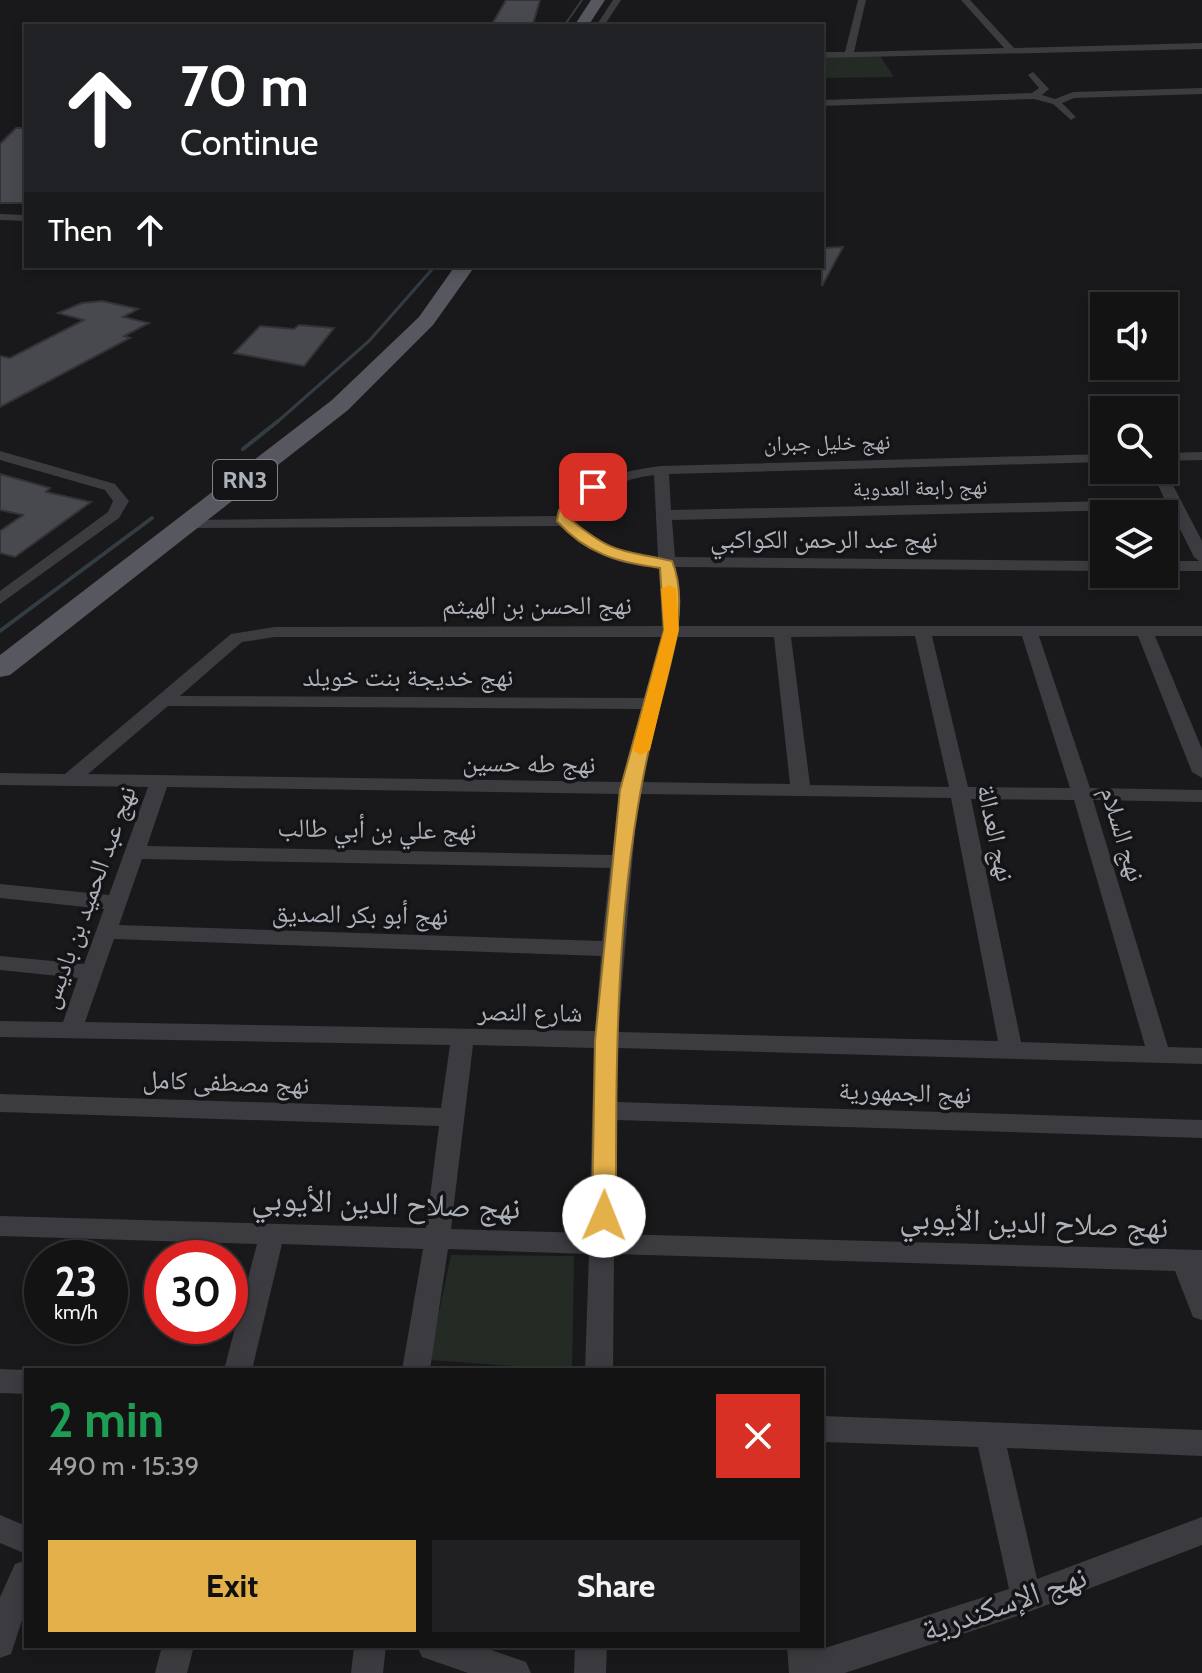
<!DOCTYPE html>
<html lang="en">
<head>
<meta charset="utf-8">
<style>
	:root { --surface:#131314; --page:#202022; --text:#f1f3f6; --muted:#9d9ea0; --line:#323234; --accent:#e3b04a }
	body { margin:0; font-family:Cabin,"Noto Naskh Arabic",sans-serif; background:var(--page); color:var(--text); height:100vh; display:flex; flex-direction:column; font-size:30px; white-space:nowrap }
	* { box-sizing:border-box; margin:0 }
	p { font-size:26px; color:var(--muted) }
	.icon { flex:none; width:44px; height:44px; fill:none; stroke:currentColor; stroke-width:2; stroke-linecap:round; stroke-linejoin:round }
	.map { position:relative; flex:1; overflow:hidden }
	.details { position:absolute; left:24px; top:1368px; width:800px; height:280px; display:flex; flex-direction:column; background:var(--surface); border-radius:0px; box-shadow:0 4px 12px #0003,0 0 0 2px var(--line) }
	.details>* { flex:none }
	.banner { position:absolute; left:24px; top:24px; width:800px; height:244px; border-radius:0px; box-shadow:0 4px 12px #0003,0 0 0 2px var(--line); background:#202124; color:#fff; overflow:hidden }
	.fabs { position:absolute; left:1090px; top:292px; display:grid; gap:16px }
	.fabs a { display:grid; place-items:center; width:88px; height:88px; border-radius:0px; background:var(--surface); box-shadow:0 4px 12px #0003,0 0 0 2px var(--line); font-size:40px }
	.speed { position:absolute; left:24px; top:1240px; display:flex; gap:16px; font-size:40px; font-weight:700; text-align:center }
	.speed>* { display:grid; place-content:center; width:104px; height:104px; border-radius:50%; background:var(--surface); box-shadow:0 4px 12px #0003,0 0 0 2px var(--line); line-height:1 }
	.speed small { font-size:20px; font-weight:400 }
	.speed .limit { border:12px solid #d22; background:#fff; color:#111 }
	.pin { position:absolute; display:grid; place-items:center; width:68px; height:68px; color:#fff; margin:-34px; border-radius:16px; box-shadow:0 4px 12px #0006 }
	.me { position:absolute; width:88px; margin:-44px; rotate:1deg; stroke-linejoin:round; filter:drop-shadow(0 0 6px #0008) }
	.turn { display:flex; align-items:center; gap:28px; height:168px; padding:0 24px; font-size:36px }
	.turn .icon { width:104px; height:104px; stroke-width:2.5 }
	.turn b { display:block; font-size:56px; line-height:68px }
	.then { display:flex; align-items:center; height:76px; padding:0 24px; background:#0003; gap:16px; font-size:30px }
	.round { display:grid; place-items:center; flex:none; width:84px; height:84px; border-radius:0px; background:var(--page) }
	.summary { display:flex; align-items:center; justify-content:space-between; height:136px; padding:0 24px }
	h1 { font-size:48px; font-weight:800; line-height:60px; color:#1e9e55 }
	.button { display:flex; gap:16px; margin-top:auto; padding:16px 24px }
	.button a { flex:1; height:92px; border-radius:0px; background:var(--accent); color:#111; font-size:32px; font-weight:800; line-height:92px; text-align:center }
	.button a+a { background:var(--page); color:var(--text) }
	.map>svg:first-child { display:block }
</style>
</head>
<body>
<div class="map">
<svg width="1202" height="1673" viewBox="0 0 1202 1673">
	<rect width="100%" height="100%" fill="#19191b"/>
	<path fill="#242b25" d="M880,56L894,77L822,78V58Z
		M451,1255L574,1256L572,1370L429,1360Z"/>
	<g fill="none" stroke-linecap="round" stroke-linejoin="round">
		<path stroke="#333c43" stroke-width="2" d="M564,26L582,0"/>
		<path stroke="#333c43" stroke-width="3" d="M276,423L369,341L435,266"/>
		<path stroke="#333c43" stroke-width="4" d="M243,449L278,421
			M0,631L152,518"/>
	</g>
	<path fill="#48494e" stroke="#333337" stroke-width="2" d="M506,0H540L533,24L491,26Z
		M16,128H26V203H0V144Z
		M843,247L822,286V248Z
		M102,301L138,309L123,317L149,323L124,336L130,338L0,407V356L10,358L84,320L58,313L82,303Z
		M299,325L334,328L304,366L234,353L260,326L294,329Z
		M0,474L50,488L46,492L91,502L15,557L0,553V531L23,515L0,510Z"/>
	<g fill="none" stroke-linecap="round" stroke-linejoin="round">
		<path fill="#3b3b40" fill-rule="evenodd" d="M613,0H621L604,26H596Z
			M858,0H866L854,52L1004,48L961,0H970L1014,48L1202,43V49L822,58V52H845Z
			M1033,72L1049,89L1042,95L1055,99L1073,92L1202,88V94L1074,98L1062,103L1076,117L1071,120L1053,104L1034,99L822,106V100L1032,93L1039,88L1028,75Z
			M0,214L26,215V221L0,220Z
			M0,451L115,484L129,501L119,518L0,604V591L108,512L113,501L105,490L0,460Z
			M1202,452V460L1164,461V453Z
			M1104,454V462L669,474L671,510L1165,500L1151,470L1164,468L1202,541V571H1164V561H1199L1194,557L1170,509L672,520L675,557L1104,561V571L675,567L679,626H1202V636H1155L1202,749V778L1192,772L1138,636H1039L1090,788L1202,790V802L1093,800L1168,1047L1202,1048V1064L617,1048V1102L1202,1120V1138L616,1120L615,1234L1202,1250V1320L1193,1317L1175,1271L614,1254L613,1370H585L589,1254L448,1249L430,1370H402L423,1249L282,1244L252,1370H224L257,1244L0,1236V1216L426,1228L439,1126L0,1112V1094L441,1108L450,1045L0,1037V1021L63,1022L78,978L0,970V956L84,964L104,909L0,898V884L109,895L148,787L0,785V773L65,774L231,634L237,633L275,627L662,626L659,567C616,567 592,552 560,526L191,528L183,523L185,520L556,516C566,483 631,469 661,466ZM654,475L658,557C622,557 599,542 572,520V514C596,492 621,479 654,475ZM915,636L949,787L810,785L791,637ZM932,636H1022L1070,788L968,787ZM275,637H661L644,698L180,696L242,642ZM678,637H774L790,784L641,782ZM168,706L641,709L622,782L88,774ZM167,787L619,794L612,855L147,846ZM638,794L951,798L998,1041L618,1032ZM971,799L1074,800L1145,1046L1021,1042ZM142,859L610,868L602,941L119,925ZM114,939L601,956L595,1031L85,1022ZM473,1045L594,1048L589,1233L451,1229Z
			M0,1369L26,1370V1394L0,1393Z
			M822,1416L1202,1430V1456L1007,1448L1037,1579L1202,1517V1545L1026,1613L845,1673H789L787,1646H819V1650L1009,1589L978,1447L822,1442Z
			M0,1515L26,1526V1554L0,1543Z
			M26,1560V1608L11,1654L0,1658V1597L15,1564Z
			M162,1646H194L187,1673H155Z
			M354,1646H386L383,1673H351Z
			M417,1646H480L526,1662L531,1673H468L422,1657Z
			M575,1646H607L606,1673H574Z"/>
		<path fill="#57585f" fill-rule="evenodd" d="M591,0H605L588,26H574Z
			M455,266H475L433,325L348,410L10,675L0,677V655L332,400L419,317Z"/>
	</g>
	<path fill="#e3b04a" stroke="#947230" stroke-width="2" d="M589,484L600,487L571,514V520C616,556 620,549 672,561C691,605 668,672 657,716C615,877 616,1050 616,1216L612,1222H596L592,1216L595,1041L620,790L664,630L660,568C618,562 586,554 557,521L559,510Z"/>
	<path fill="#f59e0b" d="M669,585L676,589L679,630L650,750L641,755L632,750L664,630L661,589Z"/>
	<g text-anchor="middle" stroke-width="7" stroke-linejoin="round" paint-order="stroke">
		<g font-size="22" fill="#adb1ba" stroke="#141416">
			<text transform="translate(827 442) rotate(-1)" y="8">نهج خليل جبران</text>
			<text transform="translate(920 487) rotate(-1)" y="8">نهج رابعة العدوية</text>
		</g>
		<rect fill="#141416" stroke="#7f8289" stroke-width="2" x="213" y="460" width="64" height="40" rx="6"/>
		<g font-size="24" font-weight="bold" fill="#adb1ba">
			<text x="245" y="488">RN3</text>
		</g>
		<g font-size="26" fill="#adb1ba" stroke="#141416">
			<text x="824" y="548">نهج عبد الرحمن الكواكبي</text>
			<text x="537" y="614">نهج الحسن بن الهيثم</text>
			<text x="408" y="686">نهج خديجة بنت خويلد</text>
			<text transform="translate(529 763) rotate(1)" y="9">نهج طه حسين</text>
			<text transform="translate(377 829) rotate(1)" y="9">نهج علي بن أبي طالب</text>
			<text transform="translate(996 833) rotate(78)" y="9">نهج العدالة</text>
			<text transform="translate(1123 834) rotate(73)" y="9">نهج السلام</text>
			<text transform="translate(88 897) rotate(-70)" y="9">نهج عبد الحميد بن باديس</text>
			<text transform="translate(360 914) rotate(1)" y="9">نهج أبو بكر الصديق</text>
			<text transform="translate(530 1012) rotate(1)" y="9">شارع النصر</text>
			<text transform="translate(226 1082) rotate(2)" y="9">نهج مصطفى كامل</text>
			<text transform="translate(905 1092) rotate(2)" y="9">نهج الجمهورية</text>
		</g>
		<g font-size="32" fill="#adb1ba" stroke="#141416">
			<text transform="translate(386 1203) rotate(2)" y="11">نهج صلاح الدين الأيوبي</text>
			<text transform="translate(1034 1222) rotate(2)" y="11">نهج صلاح الدين الأيوبي</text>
			<text transform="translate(1004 1603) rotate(-19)" y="11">نهج الإسكندرية</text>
		</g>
	</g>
</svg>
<div class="fabs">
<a><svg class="icon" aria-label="sound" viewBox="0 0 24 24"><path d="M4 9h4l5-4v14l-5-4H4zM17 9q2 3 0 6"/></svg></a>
<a><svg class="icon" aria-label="search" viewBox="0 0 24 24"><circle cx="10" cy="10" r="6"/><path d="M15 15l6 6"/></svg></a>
<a><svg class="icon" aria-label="layers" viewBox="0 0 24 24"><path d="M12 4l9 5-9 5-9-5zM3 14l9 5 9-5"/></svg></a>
</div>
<div class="speed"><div>23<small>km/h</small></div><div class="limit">30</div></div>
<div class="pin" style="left:593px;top:487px;background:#d93025"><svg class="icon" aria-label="arrive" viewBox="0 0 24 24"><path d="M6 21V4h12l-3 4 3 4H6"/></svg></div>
<svg class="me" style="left:604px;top:1216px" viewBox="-20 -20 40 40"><circle r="19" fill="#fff"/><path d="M0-13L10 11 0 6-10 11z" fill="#e3b04a"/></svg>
<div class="banner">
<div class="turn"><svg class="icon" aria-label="ahead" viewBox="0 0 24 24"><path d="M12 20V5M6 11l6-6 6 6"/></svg><div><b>70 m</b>Continue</div></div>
<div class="then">Then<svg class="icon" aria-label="ahead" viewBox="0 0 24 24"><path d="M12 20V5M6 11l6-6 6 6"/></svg></div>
</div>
<section class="details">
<div class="summary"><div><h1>2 min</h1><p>490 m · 15:39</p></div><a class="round" style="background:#d93025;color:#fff"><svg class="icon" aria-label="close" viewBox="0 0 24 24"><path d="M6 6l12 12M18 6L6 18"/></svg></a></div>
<div class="button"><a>Exit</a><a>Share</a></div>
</section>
</div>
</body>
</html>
